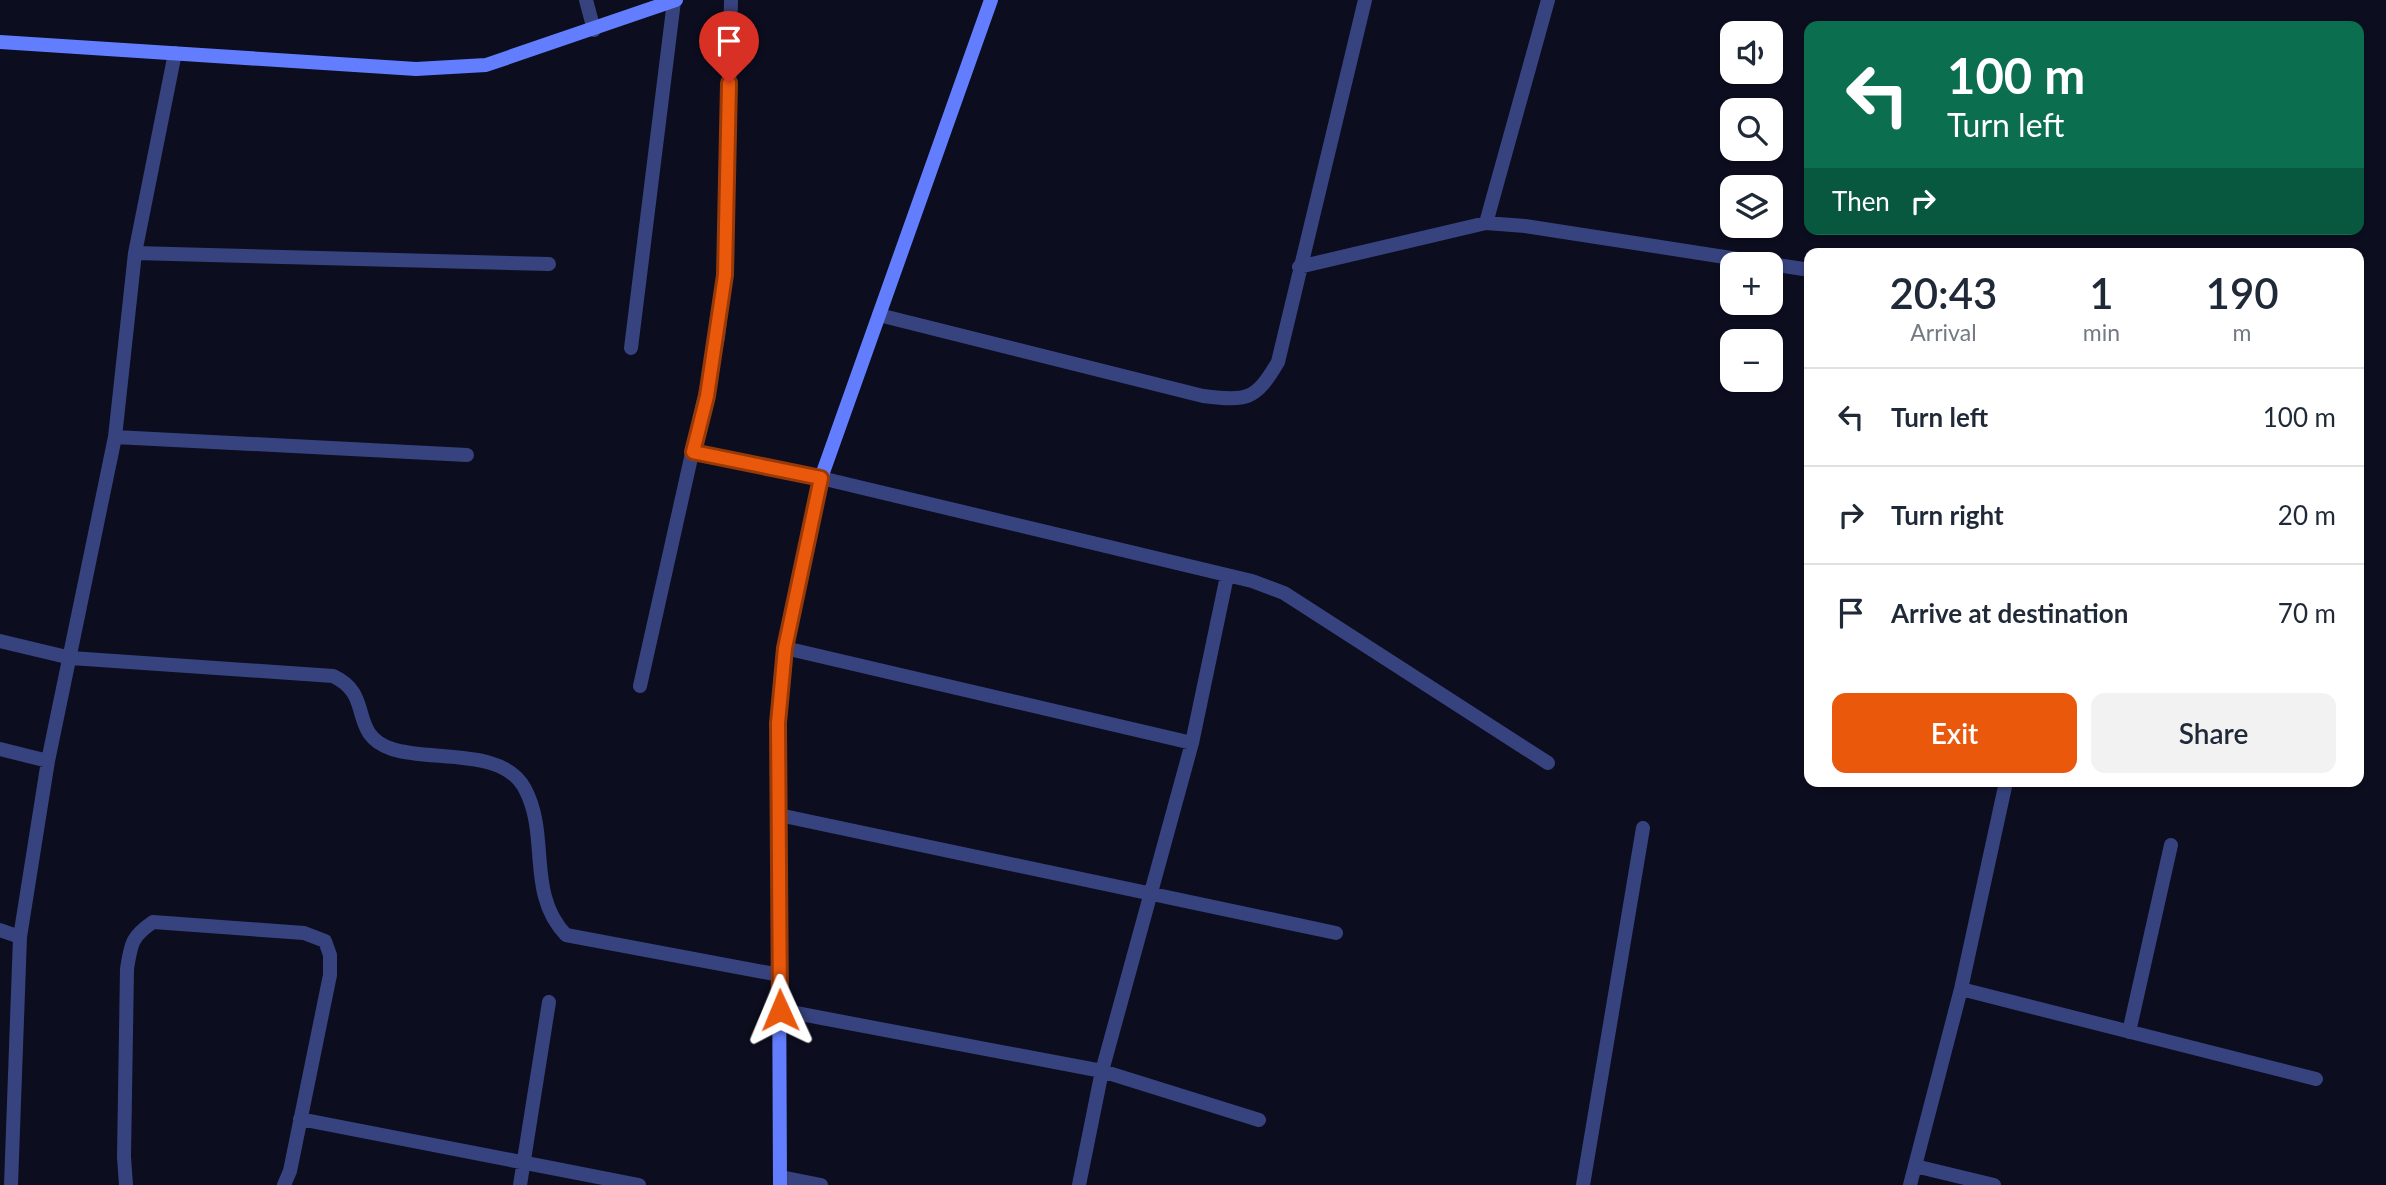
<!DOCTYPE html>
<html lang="en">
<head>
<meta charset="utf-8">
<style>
	:root { --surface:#fff; --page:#f2f2f3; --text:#1f2937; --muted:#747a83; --line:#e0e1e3; --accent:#ea580c }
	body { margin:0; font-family:Lato,sans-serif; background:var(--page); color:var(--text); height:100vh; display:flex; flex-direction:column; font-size:26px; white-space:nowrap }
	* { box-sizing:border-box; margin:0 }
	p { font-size:23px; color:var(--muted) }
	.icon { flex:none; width:38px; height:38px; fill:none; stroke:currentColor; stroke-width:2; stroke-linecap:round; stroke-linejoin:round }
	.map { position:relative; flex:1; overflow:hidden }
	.panel { position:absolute; left:1804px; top:248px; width:560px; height:539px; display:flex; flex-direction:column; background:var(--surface); border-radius:14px; box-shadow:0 2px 5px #0004 }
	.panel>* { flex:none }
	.top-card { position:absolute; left:1804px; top:21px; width:560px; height:214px; border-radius:14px; box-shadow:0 2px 5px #0004; background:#0b6e4f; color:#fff; overflow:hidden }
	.controls { position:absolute; left:1720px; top:21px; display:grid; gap:14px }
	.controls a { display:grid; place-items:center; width:63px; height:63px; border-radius:14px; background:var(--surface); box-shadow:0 2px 5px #0004; font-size:35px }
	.pin { position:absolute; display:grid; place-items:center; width:60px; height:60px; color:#fff; margin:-72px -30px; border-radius:50% 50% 50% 0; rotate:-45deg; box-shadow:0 0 7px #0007 }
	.pin .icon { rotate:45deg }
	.me { position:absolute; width:77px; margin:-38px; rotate:359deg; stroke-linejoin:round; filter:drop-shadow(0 0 5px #0008) }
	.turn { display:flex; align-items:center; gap:24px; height:147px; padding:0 28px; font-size:32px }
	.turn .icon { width:91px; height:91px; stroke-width:2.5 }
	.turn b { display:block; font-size:49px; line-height:60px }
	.then { display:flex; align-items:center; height:66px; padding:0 28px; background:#0003; gap:14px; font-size:26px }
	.eta { display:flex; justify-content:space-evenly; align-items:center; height:119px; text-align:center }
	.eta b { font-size:42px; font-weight:600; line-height:49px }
	.cta { display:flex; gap:14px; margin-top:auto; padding:14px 28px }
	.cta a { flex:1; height:80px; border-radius:14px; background:var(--accent); color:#fff; font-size:28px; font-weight:600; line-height:80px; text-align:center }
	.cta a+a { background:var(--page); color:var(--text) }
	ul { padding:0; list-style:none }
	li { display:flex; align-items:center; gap:21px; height:98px; padding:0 28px; border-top:2px solid var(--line) }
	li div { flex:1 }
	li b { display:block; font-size:26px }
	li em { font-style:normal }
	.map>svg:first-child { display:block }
</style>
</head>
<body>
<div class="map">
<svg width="2386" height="1185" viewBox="0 0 2386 1185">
	<rect width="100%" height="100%" fill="#0c0d1f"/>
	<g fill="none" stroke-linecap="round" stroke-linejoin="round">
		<path stroke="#37437f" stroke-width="14" d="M586,0L594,30
			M1486,223L1548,0
			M135,253L549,264
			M1771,264L1810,270
			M1299,267L1486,223L1525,226L1770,264
			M879,315L1203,396C1247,401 1255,401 1278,362L1365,0
			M631,348L674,1
			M115,437L467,455
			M693,451L821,478L1252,581L1284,593L1548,763
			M0,641L71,658L333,676C375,695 347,734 392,749C431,762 504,747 525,789C550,836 526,893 566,935L780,975
			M785,648L1192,743
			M640,686L718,337L725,275L731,0
			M0,749L48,761
			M779,815L1336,933
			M0,930L20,937
			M1961,989L2316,1079
			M780,1010L1102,1071L1259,1120
			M2129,1032L2171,845
			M300,1119L639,1185
			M1915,1166L1994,1185
			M781,1177L821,1185
			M11,1185L20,937L48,761L115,437L135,253L175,53
			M126,1185L124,1157L127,969C131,944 131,937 153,922L304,933L325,941L330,955V975L290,1171L284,1185
			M520,1185L549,1002
			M1079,1185L1102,1071L1192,743L1227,576
			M1583,1185L1643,828
			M1910,1185L1961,989L2006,782"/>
		<path stroke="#627eff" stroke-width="14" d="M0,42L416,69L486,65L676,0
			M780,1185L778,723L785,648L821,478L991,0"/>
	</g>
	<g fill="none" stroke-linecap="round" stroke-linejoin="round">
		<g stroke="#983908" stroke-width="18">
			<path id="route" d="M729,83L725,275L707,396L693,452L821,478L785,648L778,723L780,1010"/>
		</g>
		<use href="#route" stroke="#ea580c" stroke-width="12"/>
	</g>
</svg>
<div class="controls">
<a><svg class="icon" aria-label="sound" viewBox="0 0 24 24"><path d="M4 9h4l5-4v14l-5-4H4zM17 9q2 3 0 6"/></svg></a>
<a><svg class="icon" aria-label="search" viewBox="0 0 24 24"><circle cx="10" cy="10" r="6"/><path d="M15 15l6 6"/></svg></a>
<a><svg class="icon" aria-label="layers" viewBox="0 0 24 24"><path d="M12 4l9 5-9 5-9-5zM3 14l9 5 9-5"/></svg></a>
<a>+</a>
<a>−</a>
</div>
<div class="pin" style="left:729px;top:83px;background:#d93025"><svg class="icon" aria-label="arrive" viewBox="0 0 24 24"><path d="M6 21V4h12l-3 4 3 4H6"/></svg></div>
<svg class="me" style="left:780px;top:1010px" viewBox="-20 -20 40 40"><path d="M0-17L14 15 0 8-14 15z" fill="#ea580c" stroke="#fff" stroke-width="4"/></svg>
<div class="top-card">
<div class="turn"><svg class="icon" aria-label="left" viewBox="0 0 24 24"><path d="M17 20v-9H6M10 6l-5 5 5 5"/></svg><div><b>100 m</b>Turn left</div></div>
<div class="then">Then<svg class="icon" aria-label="right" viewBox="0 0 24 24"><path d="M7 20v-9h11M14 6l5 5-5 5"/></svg></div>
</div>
<section class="panel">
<div class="eta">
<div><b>20:43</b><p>Arrival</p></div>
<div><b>1</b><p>min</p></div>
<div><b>190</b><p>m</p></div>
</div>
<ul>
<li><svg class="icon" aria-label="left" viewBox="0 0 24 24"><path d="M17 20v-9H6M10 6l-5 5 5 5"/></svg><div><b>Turn left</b></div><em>100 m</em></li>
<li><svg class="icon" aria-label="right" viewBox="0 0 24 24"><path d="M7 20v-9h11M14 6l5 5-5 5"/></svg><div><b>Turn right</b></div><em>20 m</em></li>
<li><svg class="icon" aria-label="arrive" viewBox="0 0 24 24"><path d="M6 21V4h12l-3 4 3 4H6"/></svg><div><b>Arrive at destination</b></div><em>70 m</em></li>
</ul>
<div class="cta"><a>Exit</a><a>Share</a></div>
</section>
</div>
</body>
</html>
